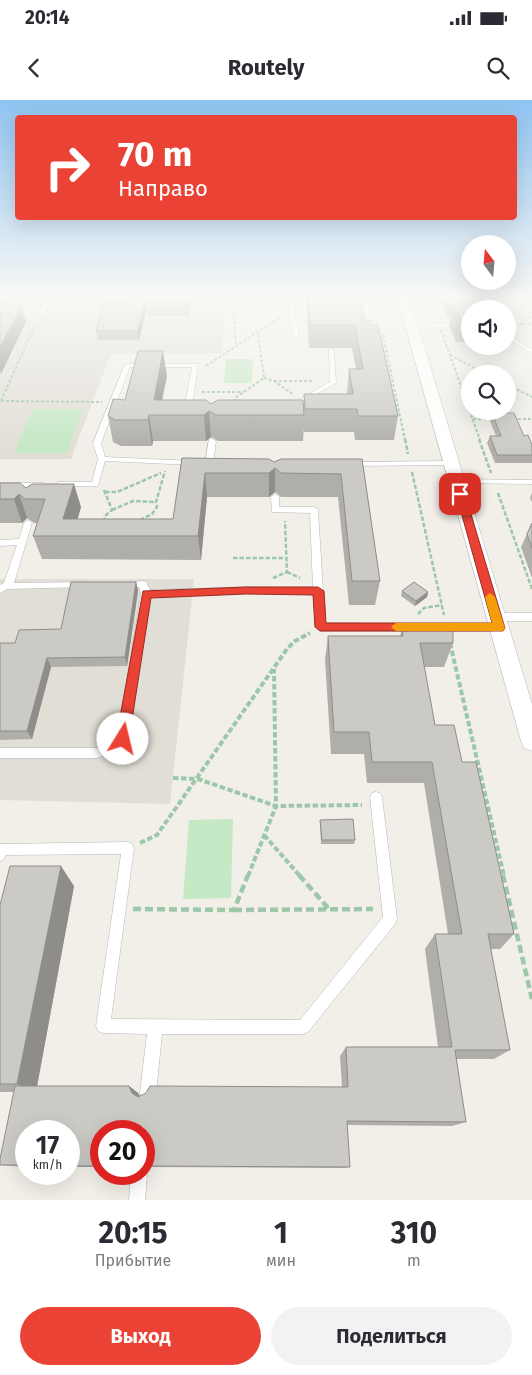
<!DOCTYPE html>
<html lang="ru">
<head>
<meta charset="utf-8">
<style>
	:root { --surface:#fff; --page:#f2f2f3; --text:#2b2b33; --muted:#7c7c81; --accent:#ea4335 }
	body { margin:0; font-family:"Fira Sans",sans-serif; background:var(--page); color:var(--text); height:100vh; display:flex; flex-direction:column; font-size:19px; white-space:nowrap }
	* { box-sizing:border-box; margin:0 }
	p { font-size:16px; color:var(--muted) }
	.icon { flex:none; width:28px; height:28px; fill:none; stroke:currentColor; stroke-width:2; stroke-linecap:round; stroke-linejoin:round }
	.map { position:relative; height:1100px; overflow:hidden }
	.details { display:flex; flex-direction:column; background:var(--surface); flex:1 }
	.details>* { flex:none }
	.banner { position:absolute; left:15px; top:15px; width:502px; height:105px; border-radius:5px; box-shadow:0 5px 20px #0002; background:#ea4335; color:#fff; overflow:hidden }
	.needle { width:32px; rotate:344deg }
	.fabs { position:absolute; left:461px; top:135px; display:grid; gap:10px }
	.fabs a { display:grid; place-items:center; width:55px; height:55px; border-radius:50%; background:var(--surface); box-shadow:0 5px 20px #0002; font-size:25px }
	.speed { position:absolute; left:15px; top:1020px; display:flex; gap:10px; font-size:25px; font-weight:700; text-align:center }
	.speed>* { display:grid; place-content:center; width:65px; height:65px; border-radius:50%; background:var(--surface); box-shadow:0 5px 20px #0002; line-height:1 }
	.speed small { font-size:12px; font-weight:400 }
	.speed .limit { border:8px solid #d22; background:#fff; color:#111 }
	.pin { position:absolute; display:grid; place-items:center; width:42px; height:42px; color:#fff; margin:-21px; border-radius:10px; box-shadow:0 2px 8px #0006 }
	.me { position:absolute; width:55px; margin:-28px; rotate:9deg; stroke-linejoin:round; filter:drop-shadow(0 0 4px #0008) }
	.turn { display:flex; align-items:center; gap:18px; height:105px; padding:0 20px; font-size:22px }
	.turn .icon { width:65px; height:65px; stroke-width:2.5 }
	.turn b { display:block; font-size:35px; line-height:42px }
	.eta { display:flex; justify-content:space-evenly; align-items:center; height:85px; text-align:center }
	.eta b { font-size:30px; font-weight:700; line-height:35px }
	.primary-button { display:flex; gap:10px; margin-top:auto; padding:10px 20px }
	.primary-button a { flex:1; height:58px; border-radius:30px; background:var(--accent); color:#fff; font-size:20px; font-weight:700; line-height:58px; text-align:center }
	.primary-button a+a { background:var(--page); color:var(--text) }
	.status { display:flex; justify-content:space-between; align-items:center; height:35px; padding:0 25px; background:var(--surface); direction:ltr }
	.status svg { height:14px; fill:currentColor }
	header { display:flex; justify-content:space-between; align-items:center; height:65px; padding:0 20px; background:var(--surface); font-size:22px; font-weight:700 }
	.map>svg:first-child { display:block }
</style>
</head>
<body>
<div class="status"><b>20:14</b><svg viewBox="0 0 49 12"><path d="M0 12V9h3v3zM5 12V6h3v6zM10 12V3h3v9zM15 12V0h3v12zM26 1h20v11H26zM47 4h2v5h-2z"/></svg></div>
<header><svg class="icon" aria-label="back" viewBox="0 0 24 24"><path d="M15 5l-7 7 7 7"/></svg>Routely<svg class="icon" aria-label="search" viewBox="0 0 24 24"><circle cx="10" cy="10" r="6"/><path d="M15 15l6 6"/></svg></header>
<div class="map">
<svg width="532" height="1100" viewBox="0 0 532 1100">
	<rect width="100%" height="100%" fill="#f1efe8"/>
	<path fill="#e1ded6" d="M0,196H225L222,253H111L71,359H0Z
		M0,479H194L170,704L0,700Z"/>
	<path fill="#c5e8c5" d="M226,259H253L252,283H224Z
		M33,309H83L67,353H14Z
		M233,719L231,798L183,799L189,720Z"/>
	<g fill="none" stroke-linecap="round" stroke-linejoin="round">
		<g stroke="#b5b8bc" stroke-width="1">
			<path id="service" d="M46,196H52L43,215L38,216L37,215Z
				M289,196H295V199H319L322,201L319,203H295L294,209L299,236L296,238L293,236L288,209Z
				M346,201L405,200L408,202L405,204H370L376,233L373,235L370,233L364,204H348L346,203Z
				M410,218L470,219V223L408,221V219Z
				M508,235L532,249V254L508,239Z
				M329,249L334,250L336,283L292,308H288V306L330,282Z
				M125,264H198L192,308L196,310L192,312L184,310L192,267H130L101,343L105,357L193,361L197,363L193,365L105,361L98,386H58V382H92L98,359L93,343Z
				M209,339H212L216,341L213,364L209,366L205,364Z
				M451,361H454V365L350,366L346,364L350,362Z
				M453,379L532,380V384L456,383H453Z
				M0,383H44L48,385L44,387H0Z
				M275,394L279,397V407H314L318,410L325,523L499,524L504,528L502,531H320L315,527L314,494L246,493L150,497L127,642L115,653L96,658H0V648H96L108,646L118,637L141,494L139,487L123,488L118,485L120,483L143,481L146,482L150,490L246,487L313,488L310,413L272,412L271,397Z
				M28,420L32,423L14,483L84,482L89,485L87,487L7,489L0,493V485L4,483L17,445L0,446V440L19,439L24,423Z
				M496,513H532V521H496L491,517Z
				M376,692L380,693L382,697L397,819L395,824L308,932L303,934H162L156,993L153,998L148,1001L143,998L140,993L147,934L103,933L98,931L96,926L121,754L6,755L4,759L0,761V744L128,742L132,744L134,748L111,919L300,920L383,817L370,697L372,693Z
				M144,1068L147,1074L145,1100H129L131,1074H144Z"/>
		</g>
		<g stroke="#b5b8bc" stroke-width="1">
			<path id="minor" d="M397,196H409L532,604V651L524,648L521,641Z"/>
		</g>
		<path stroke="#9cc7a9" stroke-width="2" stroke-dasharray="3 2" stroke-linecap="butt" d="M233,196L236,247
			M429,196L434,210
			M498,196L503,203L532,213
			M514,206L532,205
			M521,224L532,216
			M508,225L532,224
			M441,230L480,340
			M383,235L405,340
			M450,255L486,274
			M206,266L282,216
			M264,278L274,281L293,294
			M274,281H313
			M508,285L532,297
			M202,292H243
			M1,301L36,223
			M1,301L102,302
			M235,302V298L264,278L258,233
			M473,319H494
			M513,319H532"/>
		<path stroke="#9cc7a9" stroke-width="2.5" stroke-dasharray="4.5 2" stroke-linecap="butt" d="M405,339L408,354
			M479,339L491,373
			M412,372L444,515
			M104,390L112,410L105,416L104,422
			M105,392H117L161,373
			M498,393L532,489
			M112,410L133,401L156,402
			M140,420L152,414L157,407L156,402L165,371
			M233,458H287
			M287,472L300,478
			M273,478L287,472L285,421
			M418,514L424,508L442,505"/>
		<path stroke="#9cc7a9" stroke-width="4" stroke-dasharray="5.5 2.5" stroke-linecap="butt" d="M450,543L504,776
			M173,678L198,679L276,706L274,569
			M264,735L300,776
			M140,743L157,735L287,549L295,541L310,533
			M248,776L276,706L362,705"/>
		<path stroke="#9cc7a9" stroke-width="4.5" stroke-dasharray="8 4" stroke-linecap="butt" d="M299,775L329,809
			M503,775L532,899
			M133,809L234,810L248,775
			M234,810L373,809"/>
		<use href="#service" fill="#fff" fill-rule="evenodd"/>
		<use href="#minor" fill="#fff" fill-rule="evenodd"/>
	</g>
	<path fill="#afaea9" d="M149,196H192L189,216H149L147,203Z
		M306,196H360L364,220L398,316L394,340H355L354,332H304V327L303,341H218L211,337L206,341H153L152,346H121L113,342L108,316L125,300L167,276L162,300L211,304H304V294H347L349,269H356L352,248H309L306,205Z
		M438,196H485L483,205H471L470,245L465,242H456L449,224L451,217H447Z
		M513,196H532V200H515Z
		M147,207L139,240H98L96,231Z
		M472,246H484L483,253Z
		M492,313L524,336L532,345V363H495L487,343L490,336H496L490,321Z
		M182,358L274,362L362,359L380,481L375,505H349L338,397H281L275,392L269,397H207L201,460L42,459L33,436L37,423H34L27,418L22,423H0V383L26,388L81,407L77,419H173Z
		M532,393V402L530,398Z
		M532,423V478L521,447Z
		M136,482L138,491L127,566L51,567L32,639L0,640V543H15L61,529Z
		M402,491L428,492L427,497L415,506L401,496Z
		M402,529L453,543L444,567H424L435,625L462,662L514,834L500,849H490L510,950L494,959H456L466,1022L452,1026L347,1025L350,1067L344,1068L144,1067V1031H101V1067H69V1031H26V1067L0,1065L14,992H0V805L74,786L37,986H129L138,993L140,996L342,987L340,956L346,947H438L425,849L435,834H448L424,683H367L364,654H331L325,560L328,536H400Z
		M320,720L355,740L354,744H321L320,724Z"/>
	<path fill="#8f8d8a" d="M189,196H192L189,216L188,203Z
		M146,198L147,207L139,240L138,231Z
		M22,206L26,222L1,274L0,270V247Z
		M163,251L167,276L159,315L154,300Z
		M209,311L211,337L206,341L204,315Z
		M149,315L153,341L152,346L148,320Z
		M275,368V392L269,397V373Z
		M205,373L207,397L201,460L198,436Z
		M74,384L81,407L73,436L63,419Z
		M19,394L27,418L22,423L14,399Z
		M136,482L138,491L127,566L125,557Z
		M428,492L427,497L415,506L416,501Z
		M47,558L51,567L32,639L27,631Z
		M61,766L74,786L36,992L17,984Z
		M129,986L138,993L141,999L132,993Z"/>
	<path fill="#cccac5" stroke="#8f8d8a" d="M149,196H189L188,203H147Z
		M308,196H360L364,220H371L372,225H378L398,316H358L357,309H305L304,294H353L349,269H363L355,225H310Z
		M444,196H465L469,204H454L453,206H449Z
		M125,198H146L138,231H96L104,203H124Z
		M10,201L8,206H22L0,247V202Z
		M454,204L475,205L477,209H470V222L461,221Z
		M138,251H163L154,300H206L211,304L218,300H303L304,315H216L209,311L204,315H149L148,320H115L108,316L113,299L125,300Z
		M492,313H514L524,336L528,335L532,345V355H497L490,336H501Z
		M182,358L269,359L274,362L281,359H362L380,481H352L341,374L281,373L275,368L269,373H205L198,436H33L45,399H25L19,394L14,399H0V383H20L26,388L32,384H74L63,419H173Z
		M532,423V448L527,434Z
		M71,482H136L125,557L47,558L27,631H0V543H15L19,530L61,529Z
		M414,482L428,492L416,501L402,491Z
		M402,529H453V543H420L435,625H454L462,662H476L514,834H488L510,950H455L466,1022L347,1021L350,1067L144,1066V1031H101V1066H69V1031H26V1065H0V1059L15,986H129L132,993L138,997L146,993L150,986L348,987L346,947H452L435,834H462L432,662H372L369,632H334L328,536H403Z
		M353,719L355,740H322L320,720Z
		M10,766H61L17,984H0V805Z"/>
	<linearGradient id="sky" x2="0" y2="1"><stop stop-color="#8fc3f1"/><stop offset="0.56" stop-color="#f9f8f5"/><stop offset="1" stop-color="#f9f8f5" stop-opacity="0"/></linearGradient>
	<rect width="532" height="350" fill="url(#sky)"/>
	<path fill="#ea4335" stroke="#982c22" d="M460,391L465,394L505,528L503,531H320L315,527L313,495L246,494L151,498L129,639L127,642L123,644L118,642L116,639L143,491L246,487H318L324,491L326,523H492L456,394Z"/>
	<path fill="#f59e0b" d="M490,493L495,497L505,528L503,531H396L391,527L396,523H492L485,497Z"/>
</svg>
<div class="fabs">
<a><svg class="needle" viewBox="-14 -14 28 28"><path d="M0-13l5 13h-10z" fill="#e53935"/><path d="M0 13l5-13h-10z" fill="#7c7c81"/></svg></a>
<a><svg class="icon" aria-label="sound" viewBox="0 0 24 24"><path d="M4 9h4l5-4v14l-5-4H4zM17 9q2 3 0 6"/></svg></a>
<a><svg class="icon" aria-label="search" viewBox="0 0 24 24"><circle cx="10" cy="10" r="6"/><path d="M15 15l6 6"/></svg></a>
</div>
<div class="speed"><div>17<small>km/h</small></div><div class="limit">20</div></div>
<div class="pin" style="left:460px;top:394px;background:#d93025"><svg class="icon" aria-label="arrive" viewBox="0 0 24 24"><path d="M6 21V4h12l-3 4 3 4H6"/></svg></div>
<svg class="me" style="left:123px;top:639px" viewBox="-20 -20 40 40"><circle r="19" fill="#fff"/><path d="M0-13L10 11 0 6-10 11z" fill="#ea4335"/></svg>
<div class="banner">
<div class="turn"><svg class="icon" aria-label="right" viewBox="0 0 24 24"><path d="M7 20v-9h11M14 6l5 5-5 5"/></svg><div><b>70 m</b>Направо</div></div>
</div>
</div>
<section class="details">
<div class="eta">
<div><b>20:15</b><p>Прибытие</p></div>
<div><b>1</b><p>мин</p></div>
<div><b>310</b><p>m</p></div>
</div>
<div class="primary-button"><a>Выход</a><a>Поделиться</a></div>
</section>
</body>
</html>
